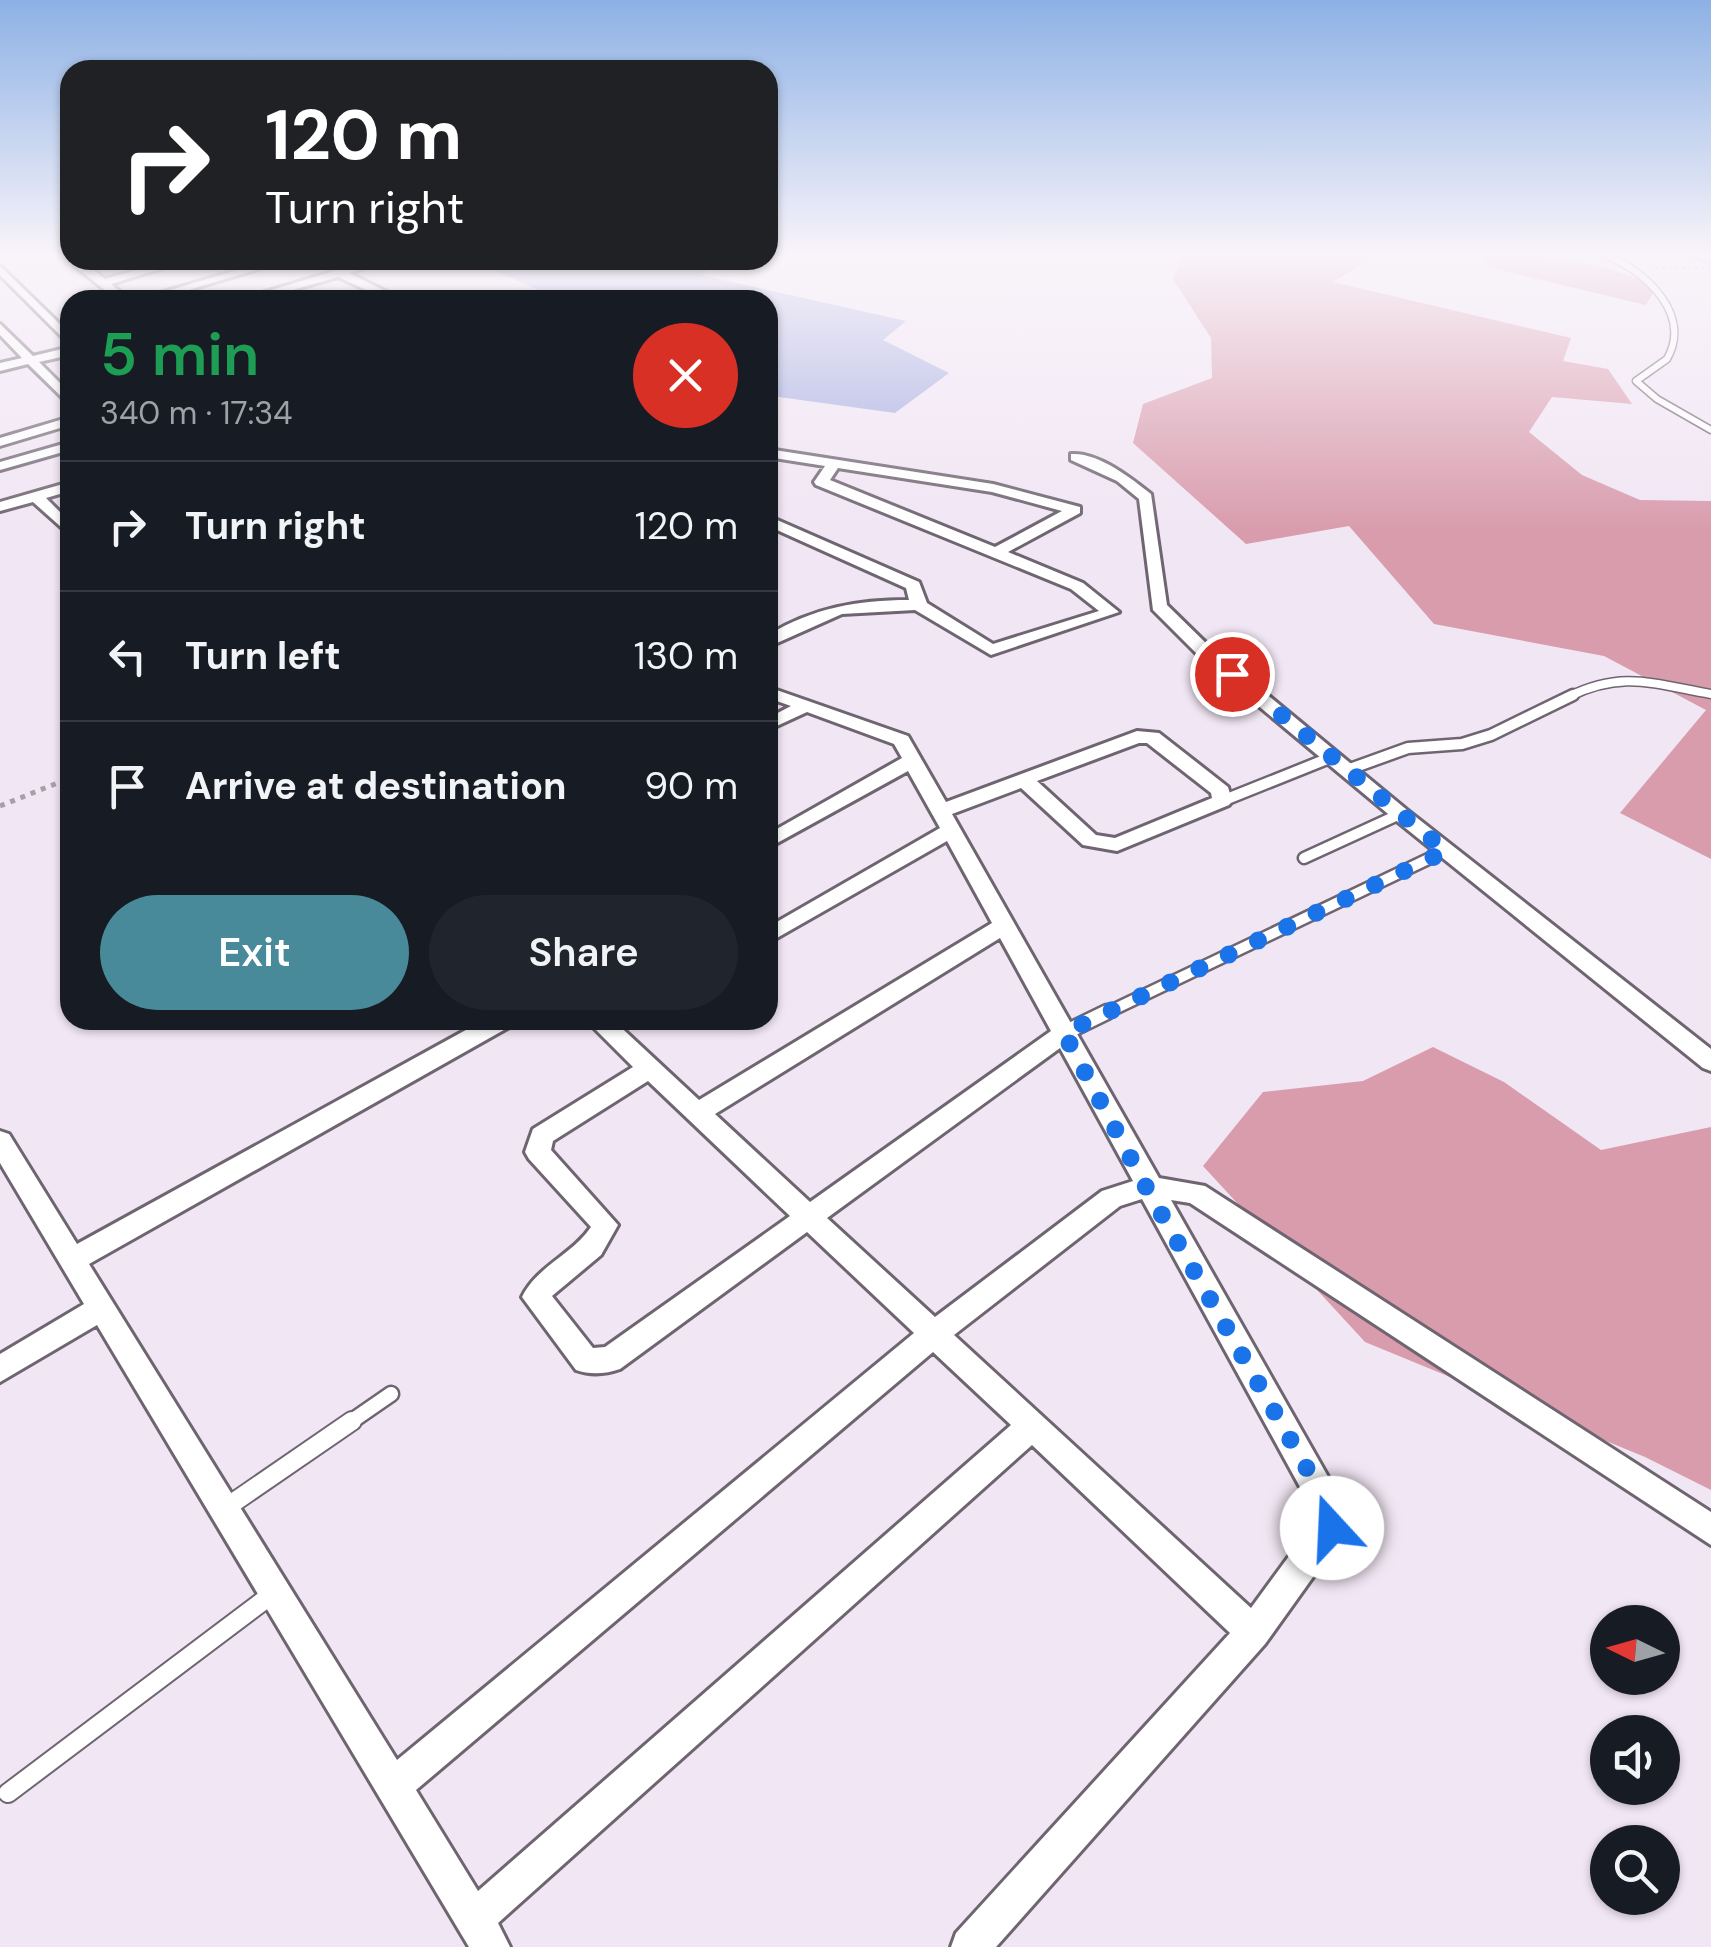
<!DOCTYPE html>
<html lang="en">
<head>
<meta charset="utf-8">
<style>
	:root { --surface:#171b24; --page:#20242c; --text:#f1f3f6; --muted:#9ea1a6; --line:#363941; --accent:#488a9a }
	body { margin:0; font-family:"DM Sans",sans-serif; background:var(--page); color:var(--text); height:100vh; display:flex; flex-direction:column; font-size:38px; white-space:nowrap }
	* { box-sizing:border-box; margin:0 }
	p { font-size:32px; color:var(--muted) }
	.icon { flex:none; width:55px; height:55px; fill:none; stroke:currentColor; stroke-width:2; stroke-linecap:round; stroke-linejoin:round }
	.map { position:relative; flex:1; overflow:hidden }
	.drawer { position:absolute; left:60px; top:290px; width:718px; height:740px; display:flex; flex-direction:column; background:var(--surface); border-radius:30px; box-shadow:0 2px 8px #0004 }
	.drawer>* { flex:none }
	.hud { position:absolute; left:60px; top:60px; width:718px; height:210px; border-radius:30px; box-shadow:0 2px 8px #0004; background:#202124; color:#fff; overflow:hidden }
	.needle { width:65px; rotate:275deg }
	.fabs { position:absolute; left:1590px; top:1605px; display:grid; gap:20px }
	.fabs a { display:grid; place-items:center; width:90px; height:90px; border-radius:50%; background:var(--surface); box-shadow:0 2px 8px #0004; font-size:50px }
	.pin { position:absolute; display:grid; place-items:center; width:85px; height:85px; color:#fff; margin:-42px; border:5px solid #fff; border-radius:50%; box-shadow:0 2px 10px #0007 }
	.me { position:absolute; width:110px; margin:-55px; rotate:340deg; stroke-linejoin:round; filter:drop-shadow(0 0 8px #0008) }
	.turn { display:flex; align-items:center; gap:35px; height:210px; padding:0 40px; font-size:45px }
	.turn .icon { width:130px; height:130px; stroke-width:2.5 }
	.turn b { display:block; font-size:70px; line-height:85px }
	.round { display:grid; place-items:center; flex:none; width:105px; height:105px; border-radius:52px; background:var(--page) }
	.head { display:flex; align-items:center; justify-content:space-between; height:170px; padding:0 40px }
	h1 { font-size:60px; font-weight:600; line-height:75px; color:#1e9e55 }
	.primary-button { display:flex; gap:20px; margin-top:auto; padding:20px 40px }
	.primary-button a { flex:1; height:115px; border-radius:60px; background:var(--accent); color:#fff; font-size:40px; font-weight:600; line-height:115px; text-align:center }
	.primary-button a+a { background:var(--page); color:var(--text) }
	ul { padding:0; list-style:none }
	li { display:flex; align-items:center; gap:30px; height:130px; padding:0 40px; border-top:2px solid var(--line) }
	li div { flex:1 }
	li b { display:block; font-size:38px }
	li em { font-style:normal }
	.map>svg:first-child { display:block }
</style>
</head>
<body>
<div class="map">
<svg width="1711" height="1947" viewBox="0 0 1711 1947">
	<rect width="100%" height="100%" fill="#f1e6f4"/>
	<path fill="#d99cad" d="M1182,257H1373L1333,282L1571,338L1563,361L1608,369L1632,404L1552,397L1529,432L1582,475L1640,500L1711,501V859L1620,813L1706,710L1604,656L1434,624L1349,526L1246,544L1133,443L1143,404L1212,378L1211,338L1173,279Z
		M1480,257C1544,257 1599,258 1656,288L1646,305L1488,267Z
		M1433,1047L1504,1082L1601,1150L1711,1127V1490L1645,1457L1365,1342L1203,1166L1263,1092L1363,1081Z"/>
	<path fill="#a4ace0" d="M472,260H723L701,275L906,321L883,340L949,373L895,413L772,396L768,394V300H560Z"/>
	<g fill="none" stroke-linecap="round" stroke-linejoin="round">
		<path stroke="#a4ace0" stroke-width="5" d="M1690,257L1711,263"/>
		<g stroke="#6f6571" stroke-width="9">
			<path id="lane-far4" d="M1610,257C1647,273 1692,315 1667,359L1636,381L1657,399L1711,430"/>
		</g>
		<g stroke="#6f6571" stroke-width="11">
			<path id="lane-far3" d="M1568,697C1623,670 1653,684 1711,694"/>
		</g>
		<g stroke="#6f6571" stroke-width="15">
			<path id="lane-far2" d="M1347,770L1408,748L1462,744L1491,735L1573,695
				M1222,801L1332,757
				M1304,858L1400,814
				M1102,1015L1445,851"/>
		</g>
		<g stroke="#6f6571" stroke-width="19">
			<path id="lane-far1" d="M1064,1033L1107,1012
				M349,1423L391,1394"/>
		</g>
		<g stroke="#6f6571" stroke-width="22">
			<path id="lane" d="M224,1509L352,1421
				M8,1793L271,1595"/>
		</g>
		<g stroke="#6f6571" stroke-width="6">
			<path id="street" d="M70,258L81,260L105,279L173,260H190L111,284L130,300H117L70,262Z
				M272,260H289L155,300H136Z
				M371,260H388L349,273L403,300H388L338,277L257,300H238Z
				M0,266L70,334V345L0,275Z
				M0,324L33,356L70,347V355L39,362L70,393V405L28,364L0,371V363L22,358L0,335Z
				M70,417V425L0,446V438Z
				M70,442V450L0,470V462Z
				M768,449L993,484L1080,507V513L1008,552L1083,583L1119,612L991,655L915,610L842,614L768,647V635C813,608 857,600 909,600L906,588L768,526V516L919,582L927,603L993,644L1099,611L1071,589L816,485L814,482L825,466L768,457ZM838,468L992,492L1062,511L995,547L830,480Z
				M1071,454C1098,452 1131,478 1151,494L1167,605L1213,650L1407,810L1711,1049V1071L1703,1068L1393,818L1201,658L1153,610L1139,499L1117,481L1071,460Z
				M70,482V491L46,498L70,522V535L33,502L0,511V502Z
				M768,687L908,736L946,802L1137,731L1159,733L1228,787L1232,801L1229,805L1117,851L1083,845L1021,788L952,814L1159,1178L1205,1186L1711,1512V1545L1190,1203L1171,1200L1344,1505L1348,1528L1265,1644L996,1947H951L956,1933L1230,1633L1032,1445L498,1923L510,1947H469L97,1325L0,1382V1354L84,1304L0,1163V1131L9,1134L77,1244L484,1020H515L511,1026L89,1264L397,1760L914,1333L807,1232L620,1369C606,1374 590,1375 576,1370L522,1297C537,1266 572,1255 591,1227L529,1159L525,1152L533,1129L633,1067L586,1020H613L699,1100L992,923L947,841L768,943V927L940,828L908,771L768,848V834L902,758L894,744L807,712L768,730V718L791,706L768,698ZM1139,743H1147L1211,793L1212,798L1115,838L1096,835L1037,781ZM1000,938L1051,1031L810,1202L715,1114ZM1060,1048L1133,1181L1102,1191L935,1317L827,1218ZM648,1081L790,1216L605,1347L593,1348L552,1296L601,1255L618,1225L551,1150L553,1141ZM1142,1199L1317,1518L1251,1608L954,1335L1120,1206ZM933,1352L1011,1425L478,1891L416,1790Z"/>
		</g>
		<path stroke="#a89faa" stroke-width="2.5" stroke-dasharray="2.5 4" stroke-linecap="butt" d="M1656,268H1711"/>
		<path stroke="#a89faa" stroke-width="5" stroke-dasharray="5 6" stroke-linecap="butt" d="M0,806L70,778"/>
		<use href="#lane-far4" stroke="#fff" stroke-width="6"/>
		<use href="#lane-far3" stroke="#fff" stroke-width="8"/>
		<use href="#lane-far2" stroke="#fff" stroke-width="10"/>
		<use href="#lane-far1" stroke="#fff" stroke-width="14"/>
		<use href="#lane" stroke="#fff" stroke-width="18"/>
		<use href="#street" fill="#fff" fill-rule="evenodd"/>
	</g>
	<linearGradient id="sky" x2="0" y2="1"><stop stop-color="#8db1e5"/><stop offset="0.48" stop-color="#f9f4fa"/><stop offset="1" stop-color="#f9f4fa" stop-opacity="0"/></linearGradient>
	<rect width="1711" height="530" fill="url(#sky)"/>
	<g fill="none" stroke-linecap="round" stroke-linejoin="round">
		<path stroke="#1a73e8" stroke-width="18" stroke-dasharray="0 32.4" d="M1232,674L1446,851L1064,1033L1146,1187L1326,1502L1333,1516L1332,1528"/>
	</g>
</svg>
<div class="fabs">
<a><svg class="needle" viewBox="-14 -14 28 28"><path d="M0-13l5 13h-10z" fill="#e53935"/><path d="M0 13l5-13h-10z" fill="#9ea1a6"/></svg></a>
<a><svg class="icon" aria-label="sound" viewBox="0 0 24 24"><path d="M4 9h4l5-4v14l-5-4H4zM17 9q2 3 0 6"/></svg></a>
<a><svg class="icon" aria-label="search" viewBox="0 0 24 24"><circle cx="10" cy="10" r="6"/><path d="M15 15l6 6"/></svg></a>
</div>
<div class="pin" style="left:1232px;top:674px;background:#d93025"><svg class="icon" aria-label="arrive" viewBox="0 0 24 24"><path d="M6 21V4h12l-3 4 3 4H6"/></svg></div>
<svg class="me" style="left:1332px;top:1528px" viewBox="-20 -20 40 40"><circle r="19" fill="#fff"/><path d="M0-13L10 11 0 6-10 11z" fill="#1a73e8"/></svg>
<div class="hud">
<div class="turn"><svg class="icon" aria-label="right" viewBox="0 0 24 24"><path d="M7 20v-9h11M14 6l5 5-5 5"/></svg><div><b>120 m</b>Turn right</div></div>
</div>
<section class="drawer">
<div class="head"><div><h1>5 min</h1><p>340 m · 17:34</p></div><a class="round" style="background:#d93025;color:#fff"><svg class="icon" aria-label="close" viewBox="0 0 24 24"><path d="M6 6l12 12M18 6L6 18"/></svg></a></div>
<ul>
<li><svg class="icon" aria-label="right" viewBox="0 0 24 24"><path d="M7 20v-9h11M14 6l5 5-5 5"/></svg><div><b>Turn right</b></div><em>120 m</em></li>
<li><svg class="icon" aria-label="left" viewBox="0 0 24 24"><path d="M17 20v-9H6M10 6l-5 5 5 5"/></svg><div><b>Turn left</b></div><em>130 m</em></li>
<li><svg class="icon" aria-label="arrive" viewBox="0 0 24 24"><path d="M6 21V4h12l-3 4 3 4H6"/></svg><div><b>Arrive at destination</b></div><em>90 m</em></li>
</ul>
<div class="primary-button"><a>Exit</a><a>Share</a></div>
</section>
</div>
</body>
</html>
